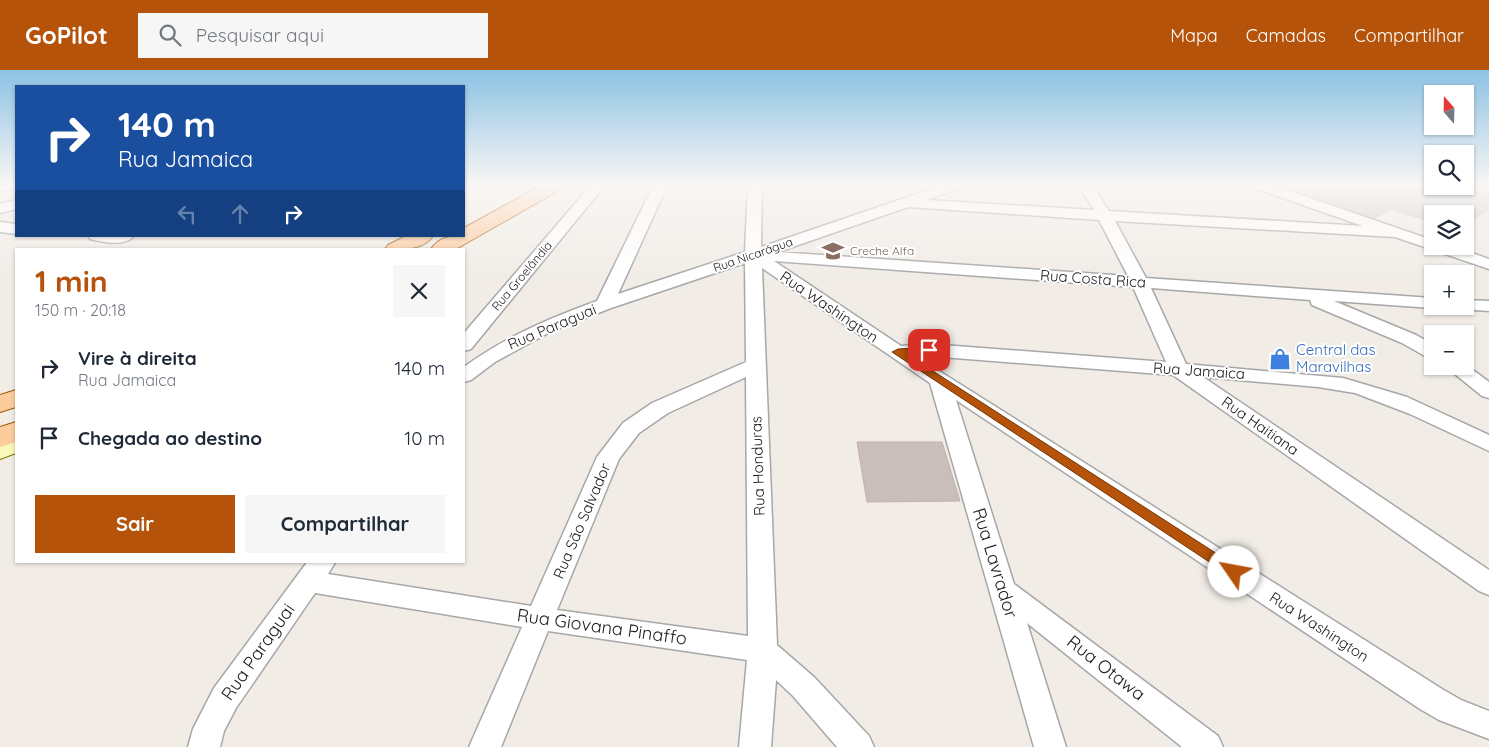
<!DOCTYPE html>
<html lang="pt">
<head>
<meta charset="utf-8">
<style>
	:root { --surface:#fff; --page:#f6f6f7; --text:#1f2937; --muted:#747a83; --accent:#b45309 }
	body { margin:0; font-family:Quicksand,sans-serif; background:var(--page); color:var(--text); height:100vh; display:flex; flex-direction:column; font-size:19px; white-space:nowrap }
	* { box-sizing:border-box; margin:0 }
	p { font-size:16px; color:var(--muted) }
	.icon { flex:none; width:28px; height:28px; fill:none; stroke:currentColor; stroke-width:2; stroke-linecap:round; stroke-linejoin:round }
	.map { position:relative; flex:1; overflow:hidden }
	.drawer { position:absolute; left:15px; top:178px; width:450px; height:315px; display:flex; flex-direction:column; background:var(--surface); border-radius:0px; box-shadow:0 1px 4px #0004 }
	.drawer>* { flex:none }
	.banner { position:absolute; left:15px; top:15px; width:450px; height:152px; border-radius:0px; box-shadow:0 1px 4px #0004; background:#1a4fa0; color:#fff; overflow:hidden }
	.needle { width:32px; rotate:340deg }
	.tools { position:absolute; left:1424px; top:15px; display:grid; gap:10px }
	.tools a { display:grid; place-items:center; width:50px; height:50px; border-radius:0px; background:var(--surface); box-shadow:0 1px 4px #0004; font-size:25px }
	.pin { position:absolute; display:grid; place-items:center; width:42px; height:42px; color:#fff; margin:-21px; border-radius:10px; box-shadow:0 2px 8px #0006 }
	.me { position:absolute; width:55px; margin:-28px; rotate:303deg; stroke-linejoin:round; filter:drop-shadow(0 0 4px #0008) }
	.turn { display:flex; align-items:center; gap:18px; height:105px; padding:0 20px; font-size:22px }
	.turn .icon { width:65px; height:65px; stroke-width:2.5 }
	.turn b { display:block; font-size:35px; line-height:42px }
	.lanes { display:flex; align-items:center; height:48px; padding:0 20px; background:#0003; justify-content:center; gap:25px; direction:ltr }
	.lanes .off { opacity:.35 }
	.round { display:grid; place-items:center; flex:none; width:52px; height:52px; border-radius:0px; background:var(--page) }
	.overview { display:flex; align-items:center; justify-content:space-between; height:85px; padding:0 20px }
	h1 { font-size:30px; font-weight:700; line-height:38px; color:var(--accent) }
	.action { display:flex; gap:10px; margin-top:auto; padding:10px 20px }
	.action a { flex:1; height:58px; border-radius:0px; background:var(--accent); color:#fff; font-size:20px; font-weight:700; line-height:58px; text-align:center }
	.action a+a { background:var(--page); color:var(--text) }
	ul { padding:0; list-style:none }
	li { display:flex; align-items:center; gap:15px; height:70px; padding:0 20px }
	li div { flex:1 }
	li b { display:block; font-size:19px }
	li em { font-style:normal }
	header { display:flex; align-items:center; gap:30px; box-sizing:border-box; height:70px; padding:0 25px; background:var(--accent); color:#fff }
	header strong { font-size:24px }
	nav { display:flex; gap:28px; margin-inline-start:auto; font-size:18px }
	.search { width:350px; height:45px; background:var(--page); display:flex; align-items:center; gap:12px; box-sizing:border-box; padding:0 18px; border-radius:0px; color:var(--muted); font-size:19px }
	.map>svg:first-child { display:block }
</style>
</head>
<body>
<header>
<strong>GoPilot</strong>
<div class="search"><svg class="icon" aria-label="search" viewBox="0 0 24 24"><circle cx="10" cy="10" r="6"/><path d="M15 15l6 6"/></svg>Pesquisar aqui</div>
<nav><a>Mapa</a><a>Camadas</a><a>Compartilhar</a></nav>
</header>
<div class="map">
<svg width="1489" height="677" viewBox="0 0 1489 677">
	<rect width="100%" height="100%" fill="#f1ece6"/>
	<path fill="#cecece" d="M1270,114H1432V116H1465V115L1489,123V140L1465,156V144H1432V153L1392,140L1372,150Z"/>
	<path fill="#c9beb9" stroke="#c3b1a8" d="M857,372H942L960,431L867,432Z"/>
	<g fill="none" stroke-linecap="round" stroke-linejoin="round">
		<g stroke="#a7a7a7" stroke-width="3">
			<path id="street" d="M0,114H16V118L0,122Z
				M592,114H606L471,279L464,281V263Z
				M654,114H668L618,224L745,182L748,114H762L761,177L946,114H966L964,117L926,130L1094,140L1078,114H1092L1109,141L1363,156L1251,117L1249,114H1269L1432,170V176H1452L1489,189V199L1395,167L1115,151L1146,208L1432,228V236L1438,237L1432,238L1334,231L1416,265L1432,274V288L1425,286L1402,273L1312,235L1310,230L1151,218L1186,294L1343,308L1407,327L1489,365V381L1410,344L1355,323L1318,317L1203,307L1489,500V525L1479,521L1173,305L929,286L917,287L1442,619L1461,630L1489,641V669L1439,650L1420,639L956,330L1014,514L1218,666L1223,677H1182L1027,553L1066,677H1034L930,313L762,198L777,575L815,608L869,666L874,677H837L793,626L776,610L771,677H739L747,590L548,561L501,677H469L522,557L315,523L236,638L224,661L220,677H188L193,659L214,618L308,491H336L328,504L531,536L597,387L623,353L652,333L746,292L745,193L611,238L550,262L495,292L471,310L464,312V297C505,267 550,248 597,231ZM908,137L1099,150L1128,206L778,182ZM774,191L1133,217L1166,292L929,274L901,276ZM746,307L748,566L557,540L619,389L639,363L668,343Z
				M1479,114H1489V119L1481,117Z
				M16,130V139L0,143V134Z
				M0,152L16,154V164L0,162Z
				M88,166H134C125,177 102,172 90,169Z
				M1465,230L1489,231V241L1459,239L1457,236H1465Z
				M1465,294L1489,312V328L1482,326L1445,296H1465Z"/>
		</g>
		<g stroke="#7b7c02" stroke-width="2">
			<path id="secondary" d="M16,364V383L0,389V368Z"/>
		</g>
		<g stroke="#9c5800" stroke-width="2">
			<path id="primary" d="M544,114H566L563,118L456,179H431C439,167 451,166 464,166V158Z
				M406,166H433C423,181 401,179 385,179L388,175Z
				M16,320V337L0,342V325Z
				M16,352V372L0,377V357Z"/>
		</g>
		<use href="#street" fill="#fff" fill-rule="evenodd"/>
		<use href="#secondary" fill="#fbf8b9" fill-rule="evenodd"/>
		<use href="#primary" fill="#fecb9d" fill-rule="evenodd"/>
	</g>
	<linearGradient id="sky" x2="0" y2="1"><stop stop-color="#8dc2e4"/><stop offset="0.55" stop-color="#f9f6f4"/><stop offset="1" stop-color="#f9f6f4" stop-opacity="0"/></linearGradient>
	<rect width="1489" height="209" fill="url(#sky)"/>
	<path fill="#b45309" stroke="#753606" d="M929,277L934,280L932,282L908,285L1239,498L1241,502L1239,505L1234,507L1229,505L892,282L898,279Z"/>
	<defs>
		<g id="school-bare" transform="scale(1.725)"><path d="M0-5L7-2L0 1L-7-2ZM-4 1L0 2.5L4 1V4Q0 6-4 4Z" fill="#8d6e63" stroke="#fff" stroke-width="2.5" paint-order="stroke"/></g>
		<g id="shop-bare" transform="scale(1.725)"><path d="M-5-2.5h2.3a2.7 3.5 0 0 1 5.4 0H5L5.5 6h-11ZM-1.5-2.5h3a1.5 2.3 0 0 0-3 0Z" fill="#3f7fe0" stroke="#fff" stroke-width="2.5" paint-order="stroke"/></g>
	</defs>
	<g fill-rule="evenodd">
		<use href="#school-bare" x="833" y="181"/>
		<use href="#shop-bare" x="1280" y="289"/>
	</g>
	<g text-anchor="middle" stroke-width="4" stroke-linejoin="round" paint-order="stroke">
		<g font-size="12" fill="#785e54" stroke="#fff" text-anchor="start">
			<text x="850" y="185">Creche Alfa</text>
		</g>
		<g font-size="12" fill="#202020" stroke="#fff">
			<text transform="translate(753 185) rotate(-19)" y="4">Rua Nicarágua</text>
			<text transform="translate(522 206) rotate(-50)" y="4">Rua Groelândia</text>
		</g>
		<g font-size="15" fill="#202020" stroke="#fff">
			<text transform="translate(1093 209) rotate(4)" y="5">Rua Costa Rica</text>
			<text transform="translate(829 237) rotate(34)" y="5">Rua Washington</text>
			<text transform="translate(552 257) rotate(-23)" y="5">Rua Paraguai</text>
			<text transform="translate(1199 301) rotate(4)" y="5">Rua Jamaica</text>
			<text transform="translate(1260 356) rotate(35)" y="5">Rua Haitiana</text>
			<text transform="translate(758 396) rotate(-92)" y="5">Rua Honduras</text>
			<text transform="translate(582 451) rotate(-67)" y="5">Rua São Salvador</text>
			<text transform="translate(1319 557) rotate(33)" y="5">Rua Washington</text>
		</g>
		<g font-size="15" fill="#366cbe" stroke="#fff" text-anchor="start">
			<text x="1296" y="285">Central das<tspan x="1296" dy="17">Maravilhas</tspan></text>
		</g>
		<g font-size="18" fill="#202020" stroke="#fff">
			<text transform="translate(995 493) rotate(73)" y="6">Rua Lavrador</text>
			<text transform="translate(602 557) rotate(8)" y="6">Rua Giovana Pinaffo</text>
			<text transform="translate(258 582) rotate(-55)" y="6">Rua Paraguai</text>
			<text transform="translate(1106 598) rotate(38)" y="6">Rua Otawa</text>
		</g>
	</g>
</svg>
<div class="tools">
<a><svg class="needle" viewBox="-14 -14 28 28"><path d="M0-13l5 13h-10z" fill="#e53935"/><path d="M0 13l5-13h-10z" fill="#747a83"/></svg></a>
<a><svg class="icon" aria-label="search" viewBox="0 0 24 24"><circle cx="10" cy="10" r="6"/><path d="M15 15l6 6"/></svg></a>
<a><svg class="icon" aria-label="layers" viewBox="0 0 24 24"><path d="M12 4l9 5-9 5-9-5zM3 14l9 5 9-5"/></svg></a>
<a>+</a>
<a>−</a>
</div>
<div class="pin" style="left:929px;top:280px;background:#d93025"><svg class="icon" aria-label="arrive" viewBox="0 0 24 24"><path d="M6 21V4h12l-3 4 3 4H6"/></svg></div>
<svg class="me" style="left:1234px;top:502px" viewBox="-20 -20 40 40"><circle r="19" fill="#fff"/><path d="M0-13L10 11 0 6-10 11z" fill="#b45309"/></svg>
<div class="banner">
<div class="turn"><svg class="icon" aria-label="right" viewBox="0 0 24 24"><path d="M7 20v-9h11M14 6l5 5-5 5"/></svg><div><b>140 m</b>Rua Jamaica</div></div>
<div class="lanes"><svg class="icon off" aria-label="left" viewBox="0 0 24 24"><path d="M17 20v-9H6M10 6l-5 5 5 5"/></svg><svg class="icon off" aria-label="ahead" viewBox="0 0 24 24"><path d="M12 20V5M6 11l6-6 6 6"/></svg><svg class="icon" aria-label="right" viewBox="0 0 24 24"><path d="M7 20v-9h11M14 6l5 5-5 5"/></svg></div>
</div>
<section class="drawer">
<div class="overview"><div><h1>1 min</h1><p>150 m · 20:18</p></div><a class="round"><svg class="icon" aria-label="close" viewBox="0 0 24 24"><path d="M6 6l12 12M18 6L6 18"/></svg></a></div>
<ul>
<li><svg class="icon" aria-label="right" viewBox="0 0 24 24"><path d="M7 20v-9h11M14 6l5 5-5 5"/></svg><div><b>Vire à direita</b><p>Rua Jamaica</p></div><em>140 m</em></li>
<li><svg class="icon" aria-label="arrive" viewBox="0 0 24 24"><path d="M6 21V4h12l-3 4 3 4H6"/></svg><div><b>Chegada ao destino</b></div><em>10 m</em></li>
</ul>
<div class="action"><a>Sair</a><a>Compartilhar</a></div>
</section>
</div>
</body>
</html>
